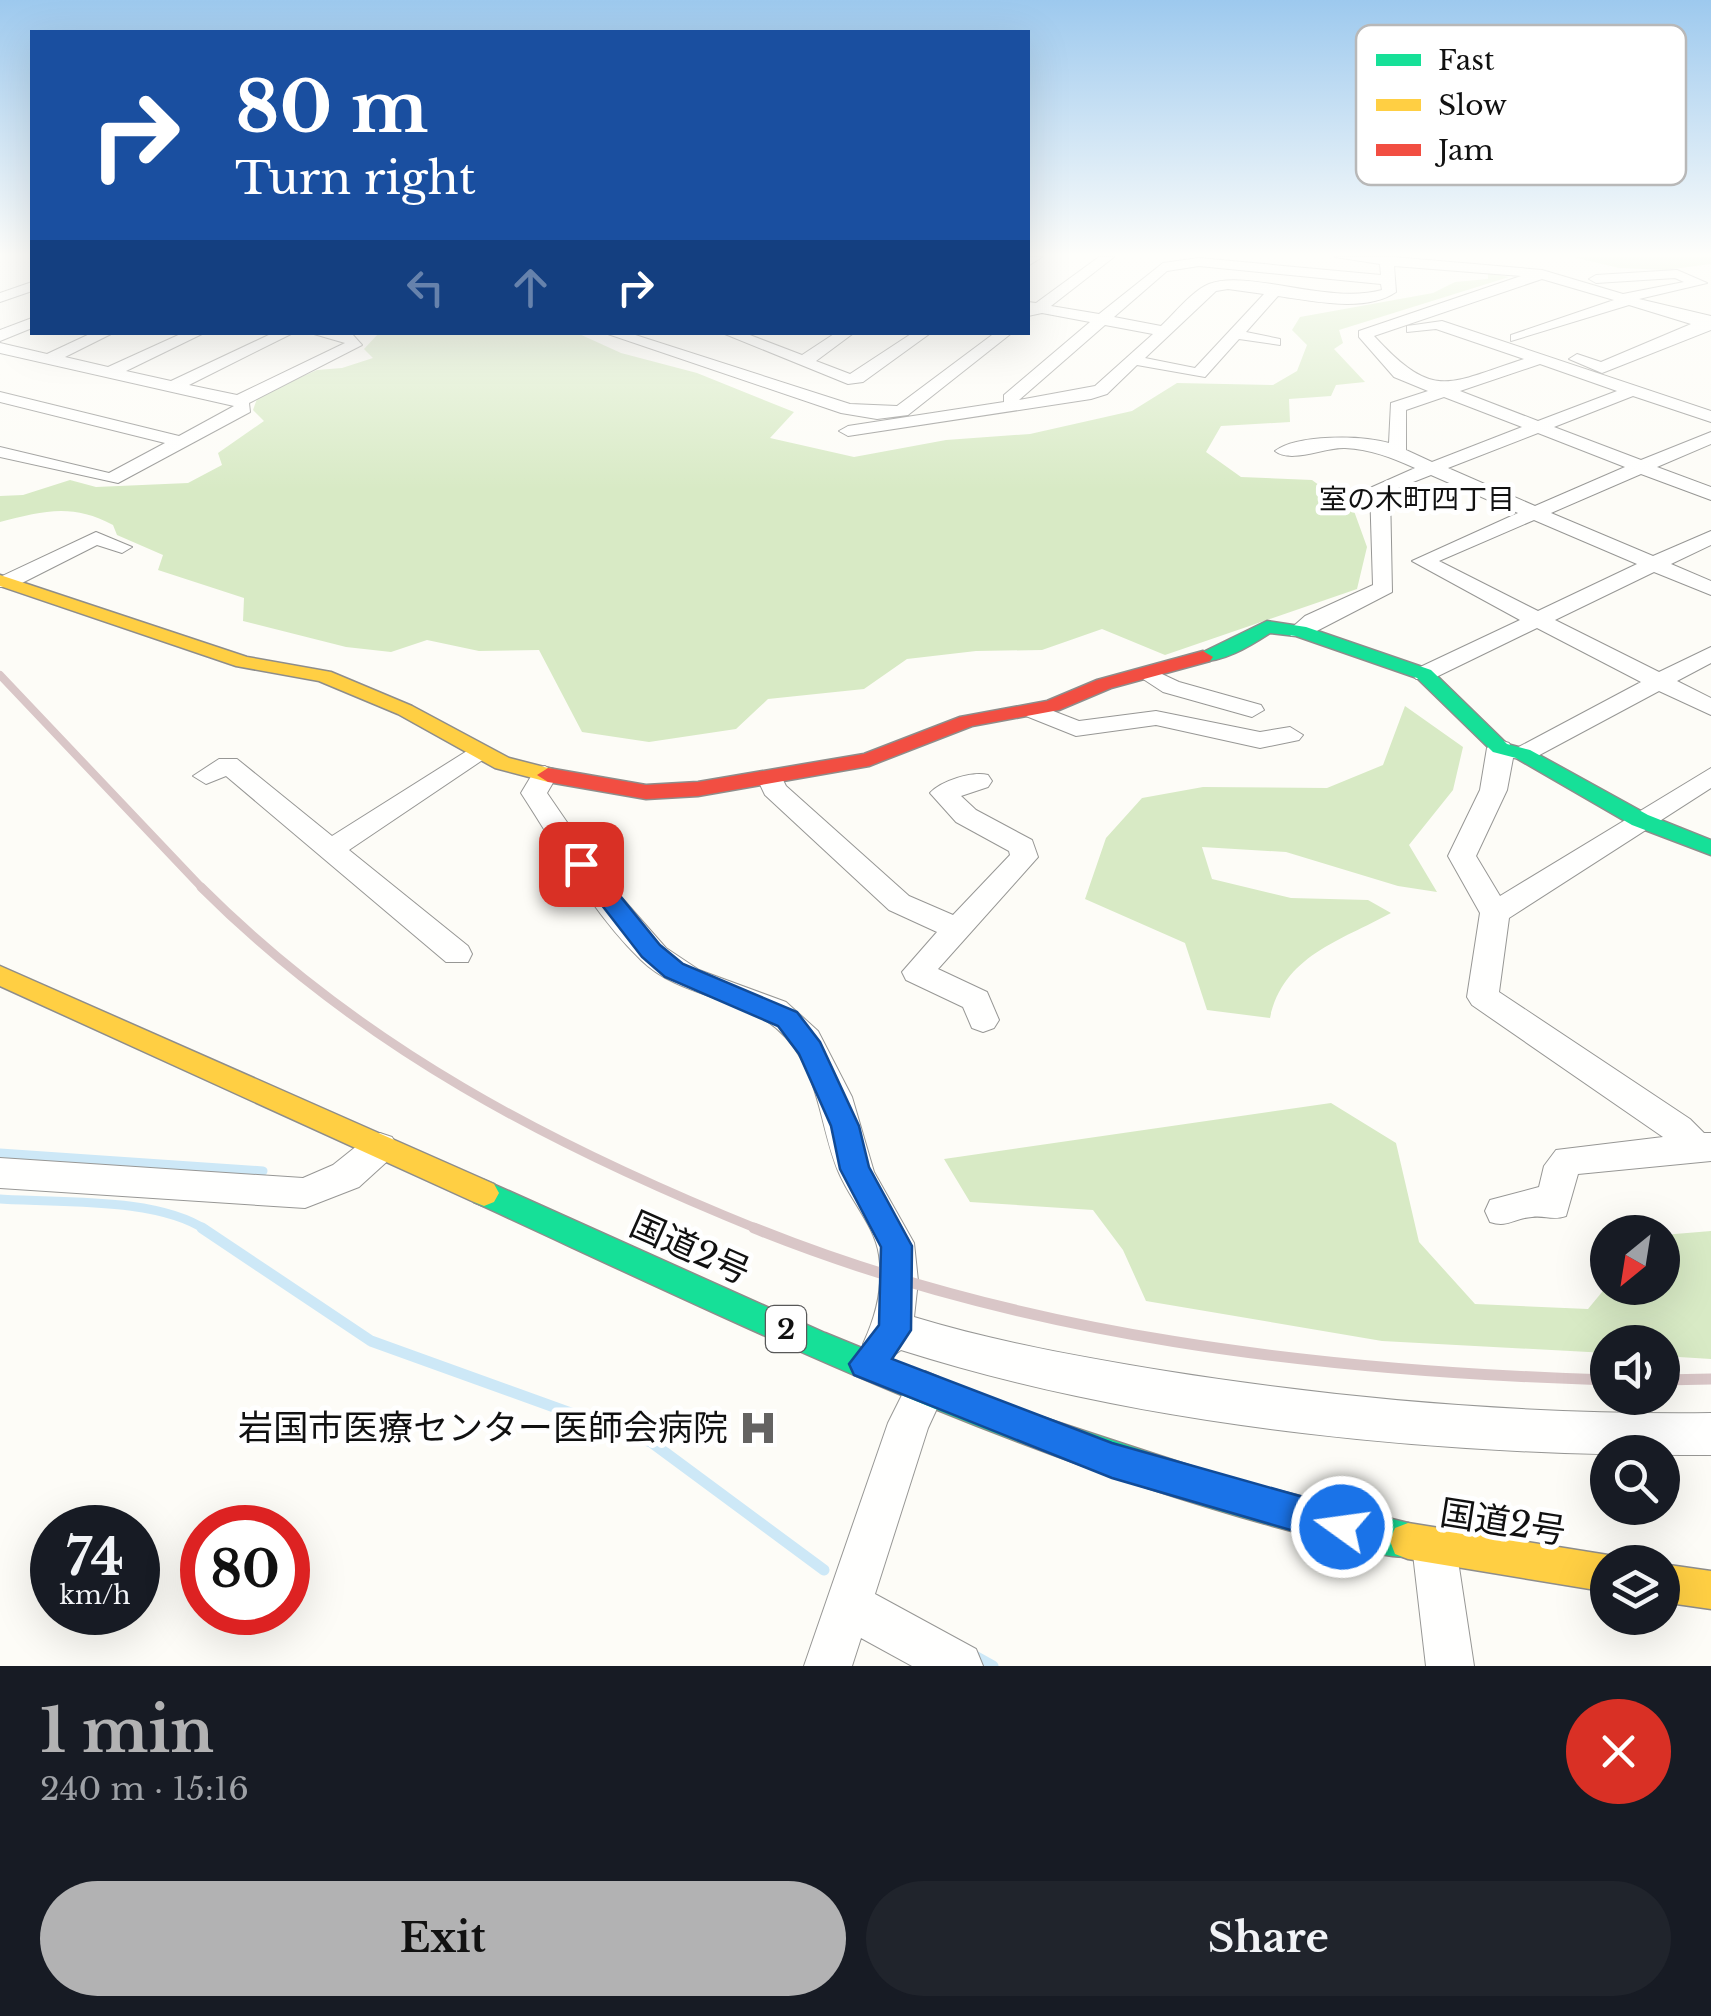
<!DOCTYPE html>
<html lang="en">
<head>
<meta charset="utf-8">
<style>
	:root { --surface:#171b24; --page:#20242c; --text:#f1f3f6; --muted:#9ea1a6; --accent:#b2b2b3 }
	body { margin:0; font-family:"Libre Baskerville","Noto Sans JP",serif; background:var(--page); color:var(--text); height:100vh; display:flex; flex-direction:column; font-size:38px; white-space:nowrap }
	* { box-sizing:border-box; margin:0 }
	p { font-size:32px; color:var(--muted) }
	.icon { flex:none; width:55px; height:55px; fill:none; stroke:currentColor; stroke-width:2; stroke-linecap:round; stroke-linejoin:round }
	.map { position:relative; height:1666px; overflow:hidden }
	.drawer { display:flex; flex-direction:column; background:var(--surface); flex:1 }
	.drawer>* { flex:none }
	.hud { position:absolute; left:30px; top:30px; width:1000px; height:305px; border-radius:0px; box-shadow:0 10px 40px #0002; background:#1a4fa0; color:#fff; overflow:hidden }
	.needle { width:65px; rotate:210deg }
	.tools { position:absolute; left:1590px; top:1215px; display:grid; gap:20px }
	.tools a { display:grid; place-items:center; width:90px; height:90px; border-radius:50%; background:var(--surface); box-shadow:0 10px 40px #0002; font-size:50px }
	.speed { position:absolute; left:30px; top:1505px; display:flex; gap:20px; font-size:50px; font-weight:700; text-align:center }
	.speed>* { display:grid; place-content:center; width:130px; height:130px; border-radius:50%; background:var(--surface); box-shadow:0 10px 40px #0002; line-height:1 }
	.speed small { font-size:25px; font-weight:400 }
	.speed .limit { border:15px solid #d22; background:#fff; color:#111 }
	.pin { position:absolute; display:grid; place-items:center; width:85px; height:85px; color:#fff; margin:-42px; border-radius:20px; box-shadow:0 5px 15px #0006 }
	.me { position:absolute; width:110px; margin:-55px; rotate:284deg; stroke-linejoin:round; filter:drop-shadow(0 0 8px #0008) }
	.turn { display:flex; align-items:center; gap:35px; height:210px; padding:0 40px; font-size:45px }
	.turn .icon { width:130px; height:130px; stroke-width:2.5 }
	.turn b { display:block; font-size:70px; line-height:85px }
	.lanes { display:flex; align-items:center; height:95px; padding:0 40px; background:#0003; justify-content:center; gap:50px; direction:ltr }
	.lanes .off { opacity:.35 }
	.round { display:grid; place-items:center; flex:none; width:105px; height:105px; border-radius:52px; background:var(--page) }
	.head { display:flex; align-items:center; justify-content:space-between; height:170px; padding:0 40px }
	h1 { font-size:60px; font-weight:700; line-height:75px; color:var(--accent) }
	.button { display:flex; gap:20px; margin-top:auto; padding:20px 40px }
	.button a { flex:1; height:115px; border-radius:60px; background:var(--accent); color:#111; font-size:40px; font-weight:700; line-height:115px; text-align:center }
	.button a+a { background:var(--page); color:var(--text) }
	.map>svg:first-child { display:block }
</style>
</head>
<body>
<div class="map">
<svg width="1711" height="1666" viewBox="0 0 1711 1666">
	<rect width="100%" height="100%" fill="#fdfcf7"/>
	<path fill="#d8eac5" d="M1573,257H1711V264L1665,270L1619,268Z
		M1488,273L1509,277L1339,330L1343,343L1334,349L1365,382L1336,385L1331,396L1289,399L1290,422L1221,426L1206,452L1241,477L1312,480L1354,511L1367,547L1357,589L1165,655L1102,629L1042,650L976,651L907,659L864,689L768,699L736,729L649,742L582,732L539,650L479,651L427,640L391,652L346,647L243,621L244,598L158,570L163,555L117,535L113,525C72,503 43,511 0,522V496L23,495L70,480L96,487L188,483L222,465L218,453L264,421L253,410L258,396L317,370L342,368L373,358L364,349L379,333H577L621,353L697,373L794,412L770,438L854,457L946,440L1030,434L1132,411L1177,383L1273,385L1297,371L1307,345L1292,330L1300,317L1433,293L1455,282L1488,279Z
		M1405,706L1463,747L1453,790L1409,845L1437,892L1398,886L1286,852L1202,847L1212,879L1291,898L1368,900L1391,913C1340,941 1283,956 1270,1018L1207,1010L1185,943L1085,899L1106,838L1142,798L1203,787L1327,788L1383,765Z
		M1331,1103L1396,1143L1419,1242L1475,1304L1588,1309L1607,1286L1662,1288L1663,1235L1711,1231V1359L1663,1356L1662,1342H1608L1607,1353L1382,1341L1146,1301L1123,1250L1093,1210L970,1202L944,1159Z"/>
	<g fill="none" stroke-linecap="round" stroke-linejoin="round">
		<path stroke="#cde8f7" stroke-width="9" d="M0,1153L263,1171
			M0,1199C60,1203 157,1197 206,1230"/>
		<path stroke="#cde8f7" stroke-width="11" d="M202,1228L371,1341L651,1442L824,1570
			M975,1656L993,1666"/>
		<g stroke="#979795" stroke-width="2">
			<path id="street" d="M1028,257H1042L1028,266Z
				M1099,257H1114L1051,306L1099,314L1163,263L1199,258L1381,275L1380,264L1335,257H1393L1542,270L1623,294L1684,282L1675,278L1596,283L1589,279L1596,275L1677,270L1707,283L1639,299L1711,316V330L1602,373L1569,359L1577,354L1601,362L1691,324L1629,305L1511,341V335L1614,300L1542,279L1374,336C1434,401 1447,384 1524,359L1436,329L1407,332V326L1442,321L1711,411V422L1633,396L1554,427L1641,460L1711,432V444L1657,467L1711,487V500L1641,474L1551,513L1653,556L1711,531V545L1671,564L1711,581V595L1654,572L1555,620L1659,672L1711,647V663L1677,681L1711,698V715L1659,691L1532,759L1513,758L1507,790L1476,856L1500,896L1711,768V788L1509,918L1499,992L1690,1119L1704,1133H1711V1161L1578,1174L1566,1216C1552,1221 1545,1215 1532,1217C1514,1218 1508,1228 1490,1222L1485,1211L1490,1200L1539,1187L1544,1166L1556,1150L1663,1137L1472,1005L1467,997L1480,913L1448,856L1480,790L1487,748L1500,740L1509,743L1513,750L1641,682L1537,628L1432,679H1416L1412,674L1416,669L1520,620L1412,561L1518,513L1431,475L1390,491L1392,592L1307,636H1291L1288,631L1305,616L1373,585L1370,488L1415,468C1392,458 1371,449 1345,448C1325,447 1291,464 1275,451C1297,434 1362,435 1389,443L1391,403L1428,391L1394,377L1359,337V331L1521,276L1394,266L1396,292C1366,313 1313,301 1278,296L1246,332L1280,339V345L1239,339L1205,377L1137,365L1107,394L1091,399L848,436L839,431L848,426L1004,402V395L1090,322L1042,313L1028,316V302L1036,303ZM1199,266L1381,284L1382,290C1328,305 1248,269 1209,284C1192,291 1175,313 1161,326L1114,317L1167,271ZM1228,289L1264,294L1195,368L1145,358L1216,291ZM1105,325L1153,334L1095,386L1019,400ZM1540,364L1617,391L1538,421L1460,391ZM1444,397L1522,427L1432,462L1406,450V410ZM1538,433L1625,467L1535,506L1448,468ZM1534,520L1637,564L1538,611L1439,561Z
				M32,282V291L0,302V293Z
				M32,318V328L0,341V330Z
				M94,332H115L65,357L108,367L185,332H206L126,371L171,381L275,332H295L189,385L237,395L345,343L307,332L353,335L362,345L249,403L250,412L118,483L0,457V447L109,473L165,443L0,402V392L179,436L234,406L0,353V343L47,354Z
				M602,332H626L850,404L897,406L996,332H1013L908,415L877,419L841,413Z
				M720,332H742L802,355L837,332H855L816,361L850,374L914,332H932L863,382L848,384Z
				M96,532L132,547L122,553L97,545L14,587H0V577Z
				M1149,668L1179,682L1261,705L1264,710L1252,717L1163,692L1137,675Z
				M1035,704L1079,721L1156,711L1260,732L1290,727L1303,735L1299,740L1260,748L1156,725L1076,736L1026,716L1023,711L1026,706Z
				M478,744L491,752L487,757L349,850L468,946L472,954L468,962H446L226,776L206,784L193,776L219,759H237L332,836Z
				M545,766L558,774L547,793L608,882L666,948L699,970L786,1002L818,1031L852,1097L874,1172L914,1243L918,1281L914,1317C996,1342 1081,1357 1166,1371C1347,1400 1528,1415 1711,1413V1455C1455,1457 1153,1430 901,1350L883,1363L869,1357L863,1344C876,1316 884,1287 879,1255C875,1226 851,1201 839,1173C818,1124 821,1066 776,1028C737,995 680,998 641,960C592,912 558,850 521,793L536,768Z
				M770,770L779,772L786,786L909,896L953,915L1010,855L1009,851L956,822L930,793C941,781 972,771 988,775L992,781L988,787L961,796L976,810L1032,840L1038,857L938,969L987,992L999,1020L994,1028L983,1032L972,1028L963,1007L906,980L902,972L937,932L889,910L765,795L757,778Z
				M380,1133L392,1137L398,1147L392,1157L359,1187L305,1208L0,1188V1158L303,1178L333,1165L368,1137Z
				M925,1371L939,1377L945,1391L928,1428L875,1594L976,1649L983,1666H912L861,1638L852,1666H804L888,1423L911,1377Z
				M1435,1532L1451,1538L1457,1554L1474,1666H1426L1413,1554L1419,1538Z"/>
		</g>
		<g stroke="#8e8d8b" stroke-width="3">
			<path id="fast" d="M1267,621L1306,627L1431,670L1507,744L1530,750L1648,815L1711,840V855L1632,825L1516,758L1493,752L1417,678L1296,636L1270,633C1250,646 1221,664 1196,661L1193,657Z
				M484,1180L825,1333L984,1398L1224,1477L1408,1523L1421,1528L1426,1541L1421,1554C1395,1564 1339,1543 1311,1536C1017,1461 748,1328 474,1202L469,1193L474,1184Z"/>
		</g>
		<g stroke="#8e8d8b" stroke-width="3">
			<path id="slow" d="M0,575L247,657L331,672L412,706L509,758L556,770L559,775L548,782L495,768L398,714L319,681L236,666L0,586Z
				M0,966L494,1184L499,1193L494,1202L484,1206L474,1202L0,986Z
				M1408,1523L1608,1555L1622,1562H1608V1592L1408,1559L1395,1554L1390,1541L1395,1528Z
				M1662,1564L1711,1571V1609L1662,1602Z"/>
		</g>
		<g stroke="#8e8d8b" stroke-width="3">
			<path id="jam" d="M1203,651L1213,657L1210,661L1111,688L1059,710L972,726L869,766L698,796L646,799L548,782L537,775L548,768L646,785L698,782L864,754L960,717L1047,701L1097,680Z"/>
		</g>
		<use href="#street" fill="#fffffe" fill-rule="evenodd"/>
		<use href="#fast" fill="#16e098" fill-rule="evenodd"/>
		<use href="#slow" fill="#ffcf43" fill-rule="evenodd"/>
		<use href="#jam" fill="#f24e42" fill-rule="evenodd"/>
		<path stroke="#d9c6c7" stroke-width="8" d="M0,675L204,890"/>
		<path stroke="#d9c6c7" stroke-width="9" d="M201,887C362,1048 552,1146 760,1230"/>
		<path stroke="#d9c6c7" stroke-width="11" d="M754,1228C1024,1337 1319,1371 1608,1380
			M1662,1380L1711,1379"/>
	</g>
	<linearGradient id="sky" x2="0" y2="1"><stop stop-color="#9dc9ee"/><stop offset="0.52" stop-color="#fefefb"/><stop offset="1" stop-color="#fefefb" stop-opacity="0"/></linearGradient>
	<rect width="1711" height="490" fill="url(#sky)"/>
	<path fill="#1a73e8" stroke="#114b97" stroke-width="2.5" d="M581,857L590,859L660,945L683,964L797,1012L820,1042L859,1126L869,1167L912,1246L911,1330L892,1359L1112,1443L1342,1508L1355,1514L1360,1527L1355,1540L1342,1545L1112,1478L854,1375L849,1364L879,1325L881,1247L840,1169L831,1126L799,1054L778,1026L665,977L642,957L570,864Z"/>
	<defs>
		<g id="hospital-bare" transform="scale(3)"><path d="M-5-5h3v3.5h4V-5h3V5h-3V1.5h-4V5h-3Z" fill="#646362" stroke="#fff" stroke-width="2.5" paint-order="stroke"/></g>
	</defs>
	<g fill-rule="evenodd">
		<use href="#hospital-bare" x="758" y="1428"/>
	</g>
	<g text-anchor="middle" stroke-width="10" stroke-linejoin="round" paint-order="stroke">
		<g font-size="28" fill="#111" stroke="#fff">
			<text x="1417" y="509">室の木町四丁目</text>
		</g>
		<rect fill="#fff" stroke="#585858" stroke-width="2.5" x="766" y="1306" width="40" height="46" rx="8"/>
		<g font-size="28" font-weight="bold" fill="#111">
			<text x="786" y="1339">2</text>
		</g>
		<g font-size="35" fill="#111" stroke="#fff">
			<text transform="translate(690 1248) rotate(24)" y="12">国道2号</text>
			<text transform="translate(1503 1522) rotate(9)" y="12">国道2号</text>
		</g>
		<g font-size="35" fill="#111" stroke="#fff" text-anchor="end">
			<text x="728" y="1440">岩国市医療センター医師会病院</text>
		</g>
	</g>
	<rect x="1356" y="25" width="330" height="160" rx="15" fill="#fff" stroke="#b8b8b8" stroke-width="2.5"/>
	<rect x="1376" y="54" width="45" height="12" fill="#16e098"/>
	<rect x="1376" y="99" width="45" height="12" fill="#ffcf43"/>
	<rect x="1376" y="144" width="45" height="12" fill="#f24e42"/>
	<g font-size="28" fill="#111">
		<text x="1438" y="70">Fast</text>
		<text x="1438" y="115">Slow</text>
		<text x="1438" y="160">Jam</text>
	</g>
</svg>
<div class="tools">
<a><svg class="needle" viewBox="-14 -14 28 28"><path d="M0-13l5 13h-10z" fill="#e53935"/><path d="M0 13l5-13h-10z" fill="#9ea1a6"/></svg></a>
<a><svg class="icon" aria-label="sound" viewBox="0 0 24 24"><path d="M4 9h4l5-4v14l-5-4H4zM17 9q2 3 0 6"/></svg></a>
<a><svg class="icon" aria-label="search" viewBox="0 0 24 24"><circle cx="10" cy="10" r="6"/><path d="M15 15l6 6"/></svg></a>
<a><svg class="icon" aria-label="layers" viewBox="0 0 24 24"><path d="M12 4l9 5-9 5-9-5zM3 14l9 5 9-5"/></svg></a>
</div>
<div class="speed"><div>74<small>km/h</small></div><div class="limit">80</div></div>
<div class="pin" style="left:581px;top:864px;background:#d93025"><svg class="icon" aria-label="arrive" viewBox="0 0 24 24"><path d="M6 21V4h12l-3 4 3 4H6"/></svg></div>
<svg class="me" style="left:1342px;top:1527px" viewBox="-20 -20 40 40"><circle r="17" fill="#1a73e8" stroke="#fff" stroke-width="3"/><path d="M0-11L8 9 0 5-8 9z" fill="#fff"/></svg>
<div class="hud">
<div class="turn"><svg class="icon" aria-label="right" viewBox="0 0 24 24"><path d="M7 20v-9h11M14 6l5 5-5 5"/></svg><div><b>80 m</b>Turn right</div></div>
<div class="lanes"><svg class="icon off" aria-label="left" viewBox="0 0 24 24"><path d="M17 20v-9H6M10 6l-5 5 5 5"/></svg><svg class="icon off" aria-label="ahead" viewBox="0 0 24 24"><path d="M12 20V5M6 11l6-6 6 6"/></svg><svg class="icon" aria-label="right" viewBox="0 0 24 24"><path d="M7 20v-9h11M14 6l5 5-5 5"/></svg></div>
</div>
</div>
<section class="drawer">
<div class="head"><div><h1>1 min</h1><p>240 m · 15:16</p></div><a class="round" style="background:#d93025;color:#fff"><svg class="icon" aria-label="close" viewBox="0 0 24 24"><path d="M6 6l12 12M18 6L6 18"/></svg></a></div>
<div class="button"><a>Exit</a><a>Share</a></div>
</section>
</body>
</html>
